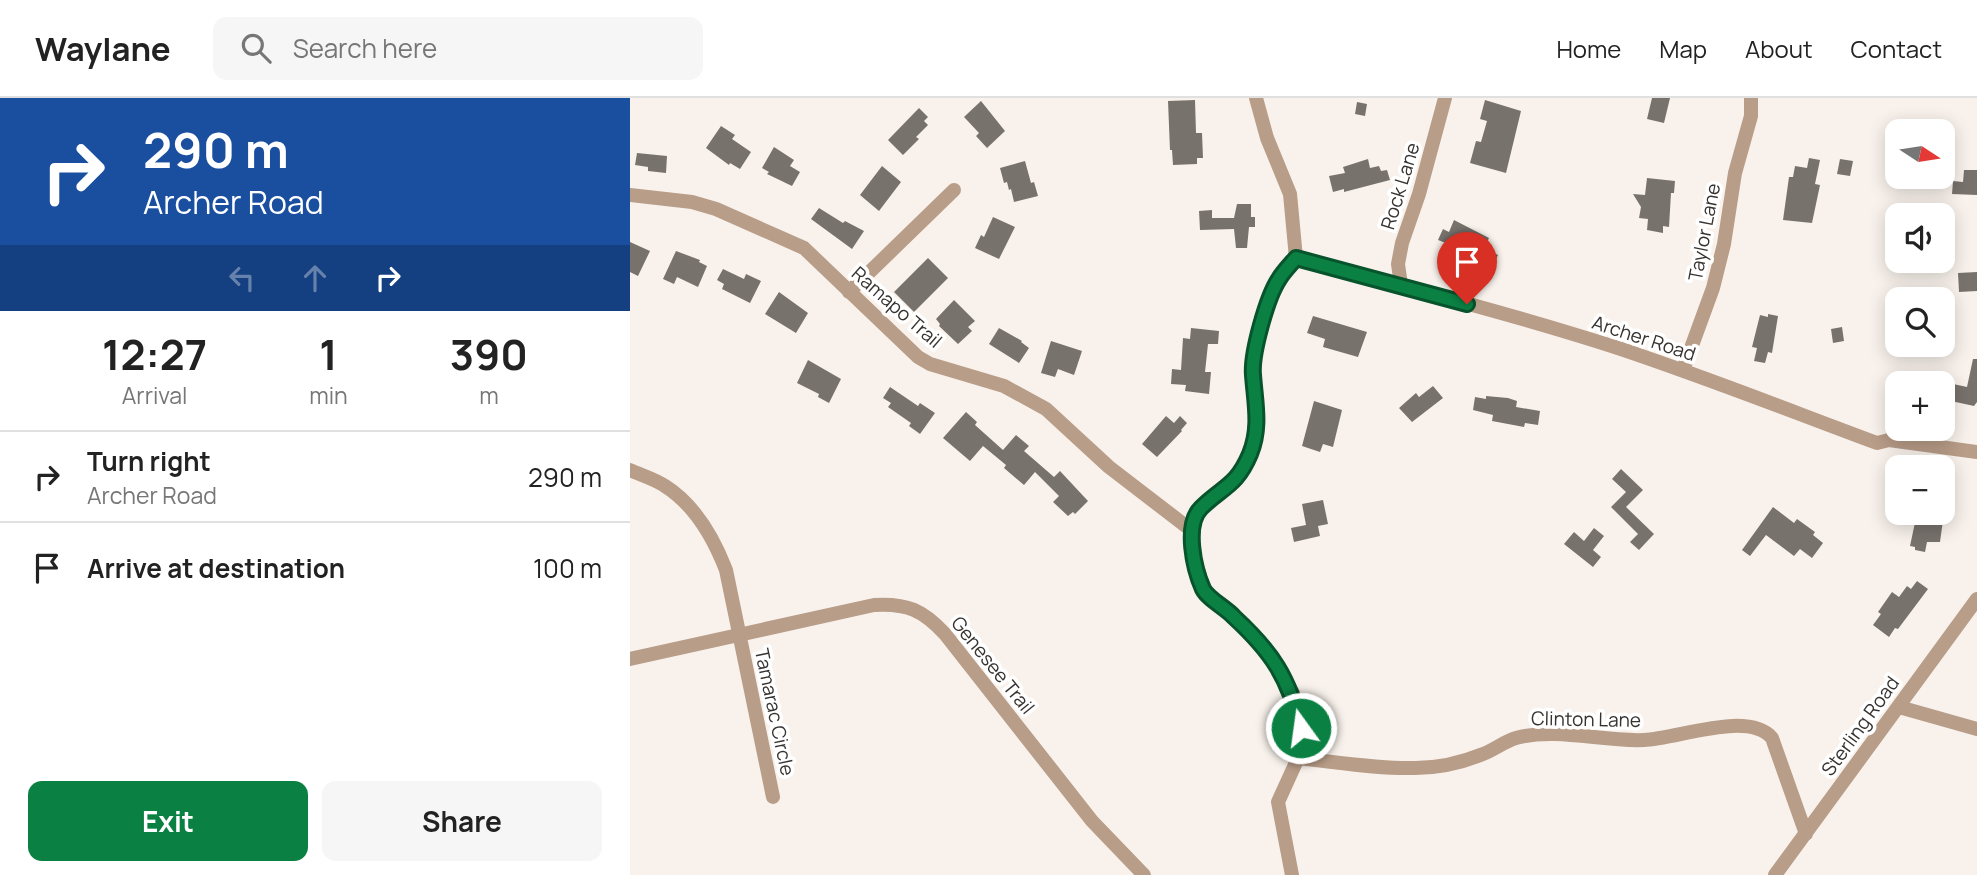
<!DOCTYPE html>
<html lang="en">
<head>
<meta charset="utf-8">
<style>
	:root { --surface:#fff; --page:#f6f6f6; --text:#222; --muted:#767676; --line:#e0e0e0; --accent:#0b8043 }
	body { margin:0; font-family:Manrope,sans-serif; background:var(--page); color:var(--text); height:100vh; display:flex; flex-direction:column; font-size:26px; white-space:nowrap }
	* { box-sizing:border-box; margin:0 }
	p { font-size:23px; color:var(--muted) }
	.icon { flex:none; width:38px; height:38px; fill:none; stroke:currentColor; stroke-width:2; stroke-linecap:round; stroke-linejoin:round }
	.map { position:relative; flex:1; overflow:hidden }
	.panel { display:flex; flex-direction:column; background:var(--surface); width:630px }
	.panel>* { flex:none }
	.hud { background:#1a4fa0; color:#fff; overflow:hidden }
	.needle { width:46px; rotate:102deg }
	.buttons { position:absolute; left:1255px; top:21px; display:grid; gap:14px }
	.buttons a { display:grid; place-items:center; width:70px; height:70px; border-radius:14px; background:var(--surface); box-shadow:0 4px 18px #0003; font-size:35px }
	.pin { position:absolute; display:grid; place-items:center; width:60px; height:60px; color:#fff; margin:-72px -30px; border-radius:50% 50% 50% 0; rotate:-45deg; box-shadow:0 0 7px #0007 }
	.pin .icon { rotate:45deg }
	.me { position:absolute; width:77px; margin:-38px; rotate:346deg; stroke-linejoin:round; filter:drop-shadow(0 0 5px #0008) }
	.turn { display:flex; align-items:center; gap:24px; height:147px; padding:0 28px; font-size:32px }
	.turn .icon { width:91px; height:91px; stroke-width:2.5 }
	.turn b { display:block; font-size:49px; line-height:60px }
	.lanes { display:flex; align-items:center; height:66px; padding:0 28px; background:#0003; justify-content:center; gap:35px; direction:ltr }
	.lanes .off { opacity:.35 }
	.eta { display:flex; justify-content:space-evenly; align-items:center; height:119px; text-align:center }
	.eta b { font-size:42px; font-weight:700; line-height:49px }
	.button { display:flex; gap:14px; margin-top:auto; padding:14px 28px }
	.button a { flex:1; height:80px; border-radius:14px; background:var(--accent); color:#fff; font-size:28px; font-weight:700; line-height:80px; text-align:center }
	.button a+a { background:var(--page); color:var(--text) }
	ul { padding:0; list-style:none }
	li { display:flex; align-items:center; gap:21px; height:91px; padding:0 28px; border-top:2px solid var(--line) }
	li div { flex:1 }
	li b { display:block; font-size:26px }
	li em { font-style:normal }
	header { display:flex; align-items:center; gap:42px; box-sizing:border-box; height:98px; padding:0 35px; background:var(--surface); border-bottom:2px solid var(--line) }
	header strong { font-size:33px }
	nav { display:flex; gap:38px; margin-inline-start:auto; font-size:24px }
	.search { width:490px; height:63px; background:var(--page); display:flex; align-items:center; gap:18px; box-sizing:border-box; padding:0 24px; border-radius:14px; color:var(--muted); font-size:26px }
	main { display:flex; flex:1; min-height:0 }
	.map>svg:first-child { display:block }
</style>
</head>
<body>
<header>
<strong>Waylane</strong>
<div class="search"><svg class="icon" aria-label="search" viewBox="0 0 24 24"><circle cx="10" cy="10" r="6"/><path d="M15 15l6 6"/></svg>Search here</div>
<nav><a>Home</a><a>Map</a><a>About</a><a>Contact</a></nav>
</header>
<main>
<section class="panel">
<div class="hud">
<div class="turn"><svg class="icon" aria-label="right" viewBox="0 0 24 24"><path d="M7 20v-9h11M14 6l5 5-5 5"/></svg><div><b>290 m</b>Archer Road</div></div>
<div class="lanes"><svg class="icon off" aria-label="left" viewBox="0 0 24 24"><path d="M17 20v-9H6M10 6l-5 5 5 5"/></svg><svg class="icon off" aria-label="ahead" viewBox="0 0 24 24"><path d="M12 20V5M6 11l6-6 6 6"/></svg><svg class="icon" aria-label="right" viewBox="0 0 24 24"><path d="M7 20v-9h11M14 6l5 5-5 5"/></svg></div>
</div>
<div class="eta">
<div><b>12:27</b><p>Arrival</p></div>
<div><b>1</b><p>min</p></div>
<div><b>390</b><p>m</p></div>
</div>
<ul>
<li><svg class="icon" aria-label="right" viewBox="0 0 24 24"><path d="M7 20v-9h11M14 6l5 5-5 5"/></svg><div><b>Turn right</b><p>Archer Road</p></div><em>290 m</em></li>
<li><svg class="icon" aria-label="arrive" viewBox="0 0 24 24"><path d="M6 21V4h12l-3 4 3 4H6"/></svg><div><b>Arrive at destination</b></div><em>100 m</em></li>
</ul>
<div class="button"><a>Exit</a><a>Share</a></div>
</section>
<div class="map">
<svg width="1347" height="777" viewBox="0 0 1347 777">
	<rect width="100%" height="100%" fill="#f9f2ec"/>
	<path fill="#78726d" d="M1022,0H1040L1034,25L1017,21Z
		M565,2L566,35H572L573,60H567V66L543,67L542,52H540L538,3Z
		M855,2L891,13L876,75L840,65L846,43L851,44L857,23L850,21Z
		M351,3L375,33L357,50L346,38L349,35L334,19Z
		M727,4L737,6L735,18L725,16Z
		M289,10L298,19L294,23L298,27L286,39L289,41L273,57L258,42Z
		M91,28L105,37L102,41L121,54L110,71L100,65L99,67L76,50Z
		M144,49L164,62L160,68L170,74L162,88L137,76L139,74L132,70Z
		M7,55L37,58L36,75L18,73V69L5,67Z
		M1179,60L1190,62L1185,86L1190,87L1182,125L1153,122L1159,79H1163L1165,68L1177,70Z
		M738,61L740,70L749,68L751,73L757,72L760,82L714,94V91L703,94L699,78L715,75L713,69Z
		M1210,61L1223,63L1220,78L1207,76Z
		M395,63L401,85L404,84L408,98L384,104L381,91L379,92L377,84L374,85L370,70Z
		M252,68L271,84L249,113L230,97Z
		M1334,72H1347V97L1322,96L1323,83L1333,84Z
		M1017,80L1045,83L1044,95H1041L1039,129L1033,128V135L1017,132L1018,121L1009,120L1011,109L1003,96L1015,97Z
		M607,106H621V119H625V129H619L617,150H606L604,131L570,132L569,113L582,112V120H604Z
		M189,110L213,125L215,123L234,133L222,151L181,121Z
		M363,119L385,129L369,161L345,150L351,137L354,139Z
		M824,122L859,140L854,150L868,157L863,168L819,153L821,147L808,142L813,131L819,134Z
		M0,144L20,153L8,178L0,174Z
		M46,153L70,162L69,164L77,168L68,189L47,179L44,186L33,181Z
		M298,160L318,180L284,214L264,194Z
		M93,171L114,181L116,176L131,183L120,205L92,191L94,186L87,182Z
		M1347,174V193L1329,194L1328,175Z
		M149,194L178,215L166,235L135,216Z
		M324,202L345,223L338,229L342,233L328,246L309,228L310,226L306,221Z
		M1138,216L1148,218L1142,255L1138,254L1135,265L1124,263L1127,250L1122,249L1130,217L1138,219Z
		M683,218L737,234L728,259L693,249L695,241L677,235Z
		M1212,229L1214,243L1203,245L1201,231Z
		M369,230L392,243L391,244L399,250L389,265L359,246Z
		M561,230L589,233L588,246H578L575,274H581L579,296L555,293L556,287L541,286L542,271L551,272L553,240L560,241Z
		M421,243L452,253L444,277L428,271L425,279L411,275Z
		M1343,261H1347V304L1344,308L1312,301L1314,284L1337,289Z
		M178,262L211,281L199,305L188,299L189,296L167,285Z
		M803,288L813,300L782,324L769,310L786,295L789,299Z
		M260,289L288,308L290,305L305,315L290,336L279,328L281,325L258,309L261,305L253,300Z
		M856,298L878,300L887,303L886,309L910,313L908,327L895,325L894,329L862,323L863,317L843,312L845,299L856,301Z
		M684,303L712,312L703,349L693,346L690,354L672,348Z
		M336,314L347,324L345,327L373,352L386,337L399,348L394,353L424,379L430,373L458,403L445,416L443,414L438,418L423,404L429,398L405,374L394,387L374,370L376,367L353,348L340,363L313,340Z
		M536,318L544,325L550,318L557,325L551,332L552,333L527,359L512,346Z
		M991,371L1013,392L996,409L1024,436L1009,452L1000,444L1008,436L981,409L996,394L982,381Z
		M693,402L698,426L688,428L690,438L664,444L661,430L676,427L672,406Z
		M1143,409L1164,425L1167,421L1185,434L1183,437L1193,445L1182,460L1170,451L1164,458L1136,437L1120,458L1112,452Z
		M1287,415H1314L1310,444H1297L1295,454L1285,452V449L1280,448Z
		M964,430L974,438L963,452L971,459L963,469L934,446L944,434L954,443Z
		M1287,483L1298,491L1268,531L1265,530L1259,539L1243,527L1251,516L1248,514L1262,494L1269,499L1277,488L1281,491Z"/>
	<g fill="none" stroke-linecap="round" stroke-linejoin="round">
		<path stroke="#b89d88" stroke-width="14" d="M626,0L637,40L660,96L666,160L648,182L638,206L623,259L627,332L621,355L607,380L569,411L561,432L562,450L574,493L623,536L643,561L663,595L671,630L668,660L648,704L662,777
			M0,97L62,104L86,111L174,150L288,259L300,266L374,288L416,311L479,369L561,432
			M666,160C773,188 882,216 988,250C1075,279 1161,313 1247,345L1259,342L1347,354
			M771,187L768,166L772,145L789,96L815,0
			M219,194L324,92
			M1053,272L1083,190L1094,146L1105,75L1121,18V0
			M0,372C11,377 25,381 35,388C65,407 84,441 96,472L143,699
			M0,561L244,507C277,505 293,512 315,536L462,723L514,777
			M1269,609L1347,631
			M668,660C707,664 747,671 785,670C808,670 831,665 853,656C864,652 875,643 886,640C928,629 972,644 1014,642C1047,641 1118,612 1142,640L1176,736
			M1145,777L1347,501"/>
	</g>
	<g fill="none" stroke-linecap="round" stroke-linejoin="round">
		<g stroke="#07532c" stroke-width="18">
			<path id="route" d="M671,630C659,580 642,554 604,519C596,510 578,501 573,491C564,471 554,427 571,410C593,388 606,389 620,356C631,329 625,305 623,277C621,256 637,199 649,181C653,174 660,167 666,160L837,206"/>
		</g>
		<use href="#route" stroke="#0b8043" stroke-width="12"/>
	</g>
	<g text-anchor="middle" stroke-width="7" stroke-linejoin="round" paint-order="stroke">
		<g font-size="19" fill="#353230" stroke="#fff">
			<text transform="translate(770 88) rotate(-73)" y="7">Rock Lane</text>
			<text transform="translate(1074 134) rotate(-79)" y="7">Taylor Lane</text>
			<text transform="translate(267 209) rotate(41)" y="7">Ramapo Trail</text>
			<text transform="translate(1014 240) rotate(18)" y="7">Archer Road</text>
			<text transform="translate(363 567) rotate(51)" y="7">Genesee Trail</text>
			<text transform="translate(145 614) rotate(78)" y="7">Tamarac Circle</text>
			<text transform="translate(956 621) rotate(1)" y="7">Clinton Lane</text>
			<text transform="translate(1230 628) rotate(-54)" y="7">Sterling Road</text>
		</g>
	</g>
</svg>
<div class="buttons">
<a><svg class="needle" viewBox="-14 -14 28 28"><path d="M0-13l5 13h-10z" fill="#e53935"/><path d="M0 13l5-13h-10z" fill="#767676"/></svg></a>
<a><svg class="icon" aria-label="sound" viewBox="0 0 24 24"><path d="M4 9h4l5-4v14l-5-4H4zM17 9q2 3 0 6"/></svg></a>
<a><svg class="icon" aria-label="search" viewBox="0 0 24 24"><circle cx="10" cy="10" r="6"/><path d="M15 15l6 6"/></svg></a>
<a>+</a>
<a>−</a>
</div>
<div class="pin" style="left:837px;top:206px;background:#d93025"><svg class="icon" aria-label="arrive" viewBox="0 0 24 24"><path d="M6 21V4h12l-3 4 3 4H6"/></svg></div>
<svg class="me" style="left:671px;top:630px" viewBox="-20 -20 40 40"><circle r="17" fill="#0b8043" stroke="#fff" stroke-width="3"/><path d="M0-11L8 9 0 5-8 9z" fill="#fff"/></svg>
</div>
</main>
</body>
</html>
